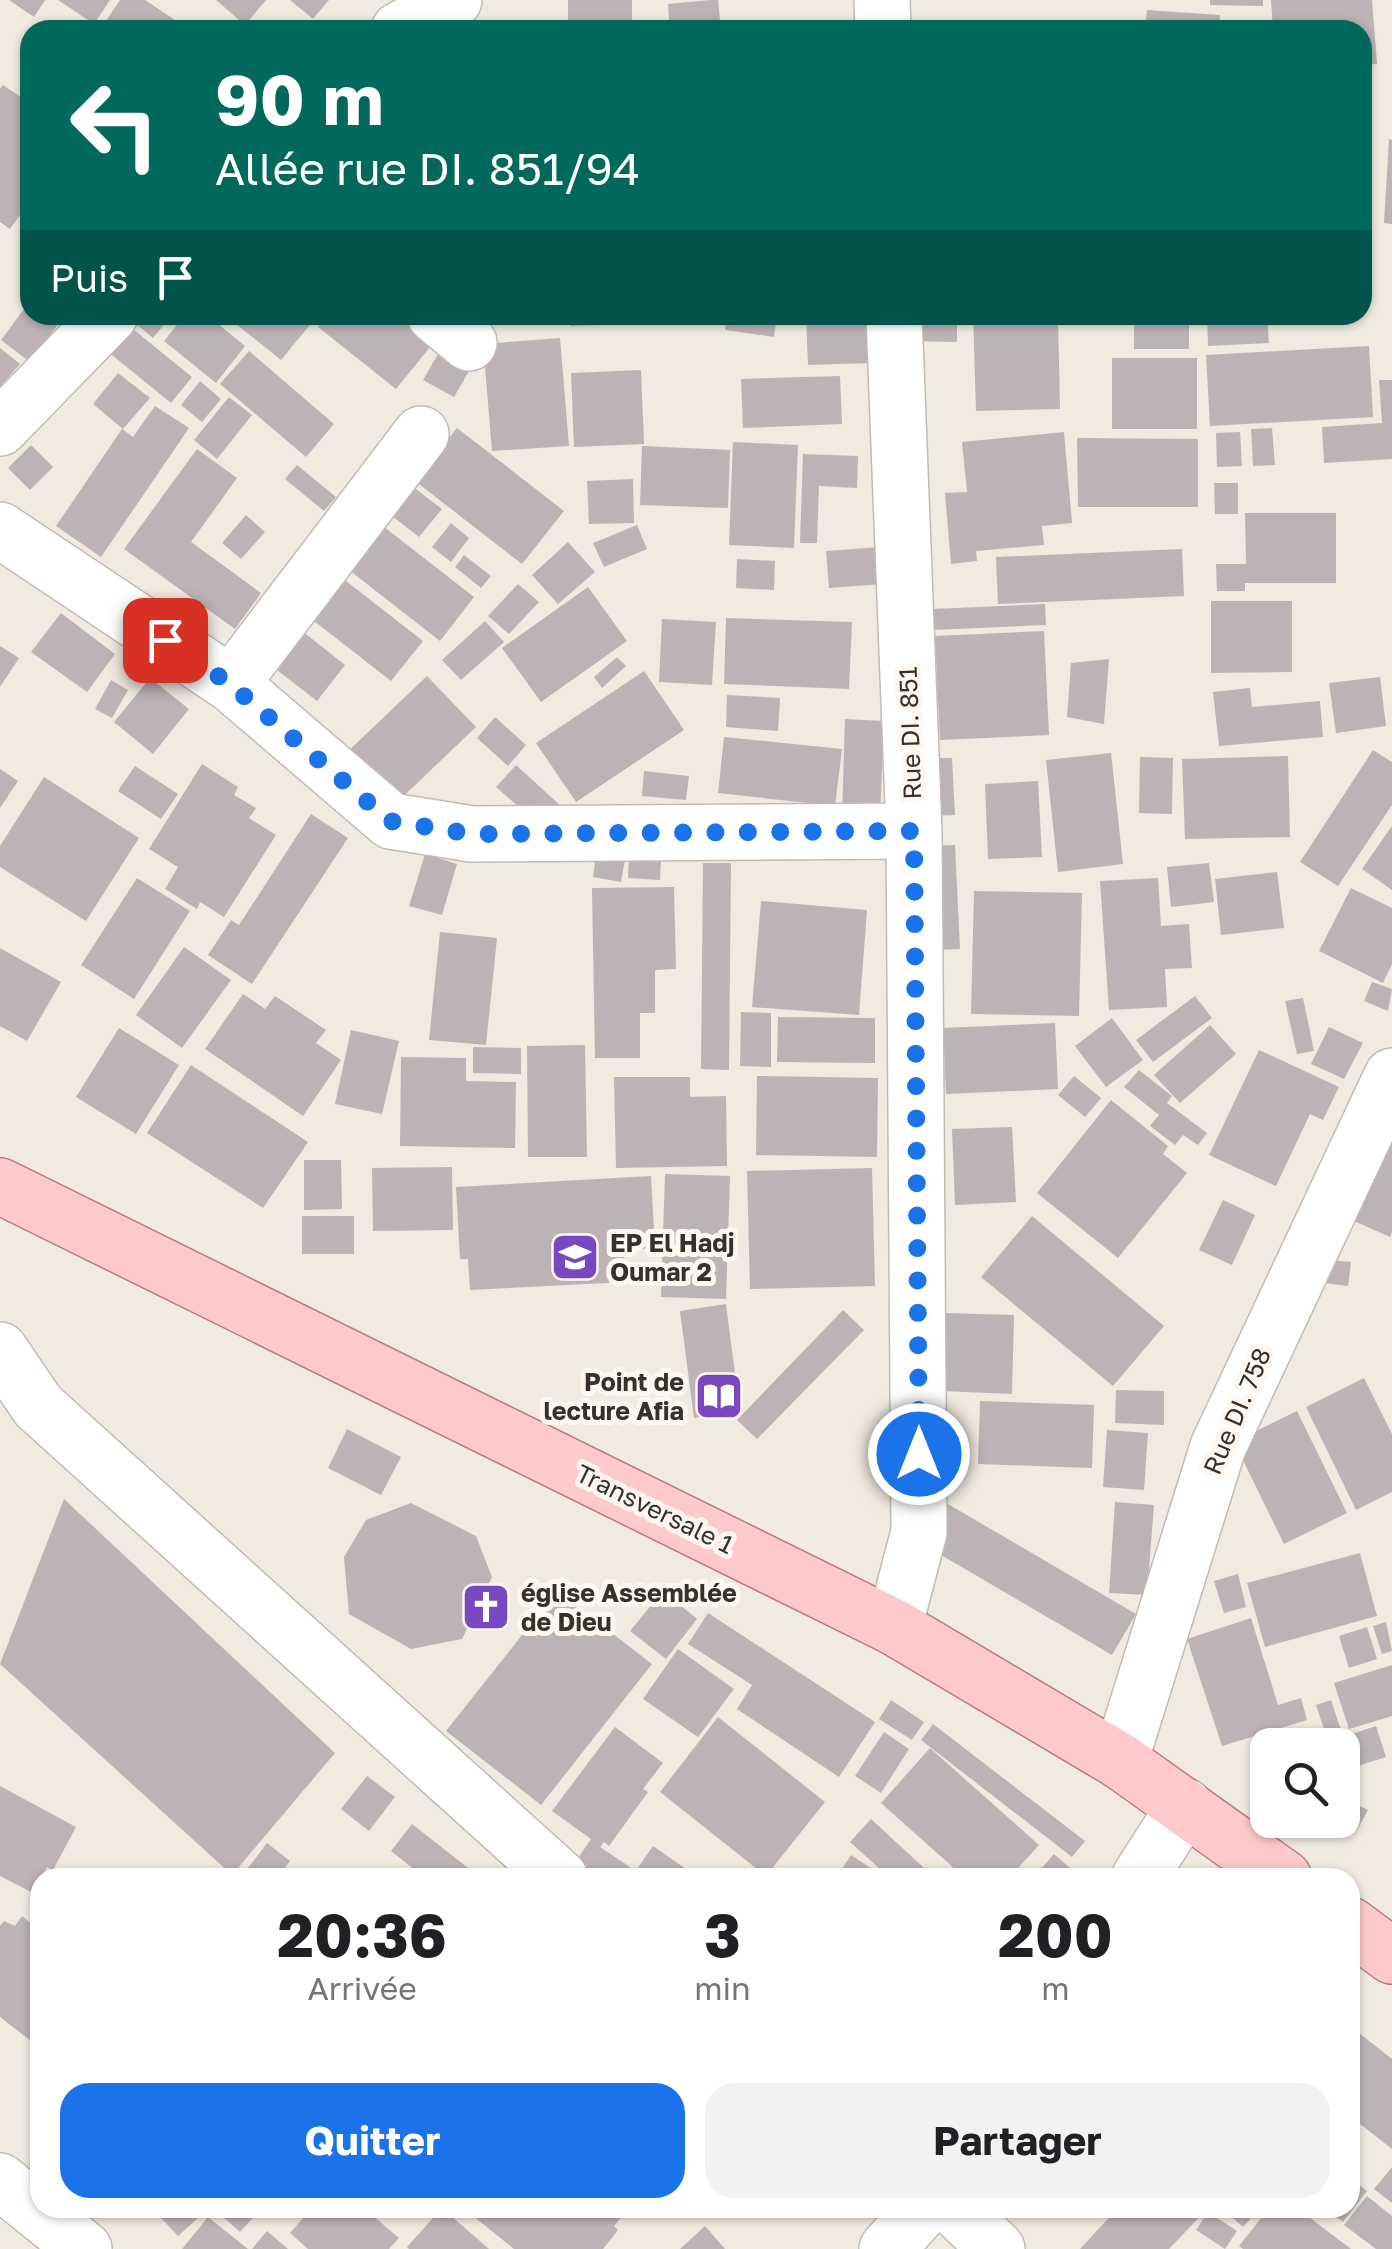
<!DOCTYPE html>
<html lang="fr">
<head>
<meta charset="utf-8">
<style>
	:root { --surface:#fff; --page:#f2f2f2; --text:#202124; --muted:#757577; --accent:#1a73e8 }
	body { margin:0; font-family:"Golos Text",sans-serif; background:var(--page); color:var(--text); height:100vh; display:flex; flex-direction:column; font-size:38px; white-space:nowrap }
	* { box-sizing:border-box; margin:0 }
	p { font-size:32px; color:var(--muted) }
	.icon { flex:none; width:55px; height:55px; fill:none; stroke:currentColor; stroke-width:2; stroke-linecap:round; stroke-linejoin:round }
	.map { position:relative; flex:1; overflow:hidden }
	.side { position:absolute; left:30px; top:1868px; width:1330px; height:350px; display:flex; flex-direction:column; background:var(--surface); border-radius:30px; box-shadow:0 2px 8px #0004 }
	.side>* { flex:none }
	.hud { position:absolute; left:20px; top:20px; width:1352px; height:305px; border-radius:30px; box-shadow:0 2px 8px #0004; background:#00695c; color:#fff; overflow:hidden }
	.tools { position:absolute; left:1250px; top:1728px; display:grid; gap:20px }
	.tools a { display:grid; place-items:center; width:110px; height:110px; border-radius:20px; background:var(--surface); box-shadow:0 2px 8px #0004; font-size:50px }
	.pin { position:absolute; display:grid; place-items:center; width:85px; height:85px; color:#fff; margin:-42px; border-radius:20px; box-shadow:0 5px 15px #0006 }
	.me { position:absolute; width:110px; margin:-55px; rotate:0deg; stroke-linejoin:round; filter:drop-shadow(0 0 8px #0008) }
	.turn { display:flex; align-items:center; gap:35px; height:210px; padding:0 30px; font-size:45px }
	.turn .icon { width:130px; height:130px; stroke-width:2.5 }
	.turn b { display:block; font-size:70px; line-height:85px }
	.then { display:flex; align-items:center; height:95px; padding:0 30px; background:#0003; gap:20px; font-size:38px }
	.eta { display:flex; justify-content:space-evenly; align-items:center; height:170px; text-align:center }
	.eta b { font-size:60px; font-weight:700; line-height:70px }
	.button { display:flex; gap:20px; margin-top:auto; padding:20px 30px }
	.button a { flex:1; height:115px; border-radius:30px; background:var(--accent); color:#fff; font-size:40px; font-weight:700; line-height:115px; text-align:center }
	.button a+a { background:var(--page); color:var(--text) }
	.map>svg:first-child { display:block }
</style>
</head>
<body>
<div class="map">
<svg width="1392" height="2249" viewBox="0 0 1392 2249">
	<rect width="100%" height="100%" fill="#f1eae1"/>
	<path fill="#bdb2b6" d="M9,0H45L34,17Z
		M58,0H110L94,24Z
		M120,0H145L190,30H100Z
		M216,0H266L245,25Z
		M290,0H329L313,19Z
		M568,0H632V30H568Z
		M711,0H718L721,30H670L668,4Z
		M1210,0H1263V6L1210,5Z
		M1271,0H1372L1377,64L1362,65V30H1273Z
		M1147,10L1220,15L1219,30H1145Z
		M3,85L30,103V201L10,229L0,222V89Z
		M1389,139L1392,140V224L1384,223Z
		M30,301V315H65L30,362L1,340Z
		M131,315H172L153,338L129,318Z
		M185,315H207L245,346L216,383L164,341Z
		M225,315H318L281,360Z
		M328,315H403L435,341L396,389L318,327Z
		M570,315H661V323L570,326Z
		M727,315H777L774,337L725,330Z
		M806,315H869L870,363L808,365Z
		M901,315H957V342L900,341Z
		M973,315H1058L1060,409L976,411Z
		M1134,315H1189V349H1134Z
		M1207,315H1267L1269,343L1208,346Z
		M128,325L192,377L171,403L107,351Z
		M560,338L569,446L492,451L483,344Z
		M445,342L476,359L454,397L423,380Z
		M1369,346L1373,417L1210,426L1206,355Z
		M0,348L20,364L0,387Z
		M249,351L334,424L306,457L220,384Z
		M1112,358H1197V429H1112Z
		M641,370L644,444L574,447L571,373Z
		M118,373L150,398L123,429L93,404Z
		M840,376L842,424L743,428L741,379Z
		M1379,380H1392V459L1324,463L1322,427L1382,423Z
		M200,381L221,399L202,422L181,405Z
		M229,397L252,415L217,459L194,440Z
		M155,406L189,428L101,557L56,526L122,429L133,437Z
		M457,428L564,511L522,564L415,481Z
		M1272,428L1275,465L1253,466L1251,429Z
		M1064,432L1072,523L1042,526L1044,545L976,551L977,561L951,564L945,493L967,492L962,442Z
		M1240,432L1242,466L1217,467L1216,433Z
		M1077,438L1198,439V507H1078Z
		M733,442L798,445L794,548L729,545Z
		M31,445L53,467L30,490L8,468Z
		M642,446L730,450L728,508L640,505Z
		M197,449L237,478L191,542L261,593L235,629L124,549Z
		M803,454L858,456L857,488L819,486L817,543H800Z
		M297,465L336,497L324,511L285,479Z
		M395,473L442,509L419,537L373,501Z
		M633,479L634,523L589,524L587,481Z
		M1214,483H1238V514H1215Z
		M1245,513H1336V583H1245V591H1217L1216,564H1246Z
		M246,515L265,532L241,559L222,543Z
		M374,519L474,597L440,641L340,563Z
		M451,523L469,538L451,562L432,547Z
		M637,525L647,549L604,567L593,543Z
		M568,542L595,572L558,604L532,575Z
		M880,547L883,584L829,588L826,551Z
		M1182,549L1184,596L998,604L996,557Z
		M464,555L491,576L481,588L455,567Z
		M737,559L775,561L774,590L736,588Z
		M332,570L423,641L391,681L300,610Z
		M518,584L539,602L509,634L488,616Z
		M588,587L627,641L541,702L502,648Z
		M1211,601H1292V672L1211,673Z
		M1045,604L1046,625L933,630V609Z
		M61,613L115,654L87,692L31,652Z
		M726,618L852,622L849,689L724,684Z
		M662,619L716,622L712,685L659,682Z
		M485,621L504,642L461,680L442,660Z
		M292,623L345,665L317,701L264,660Z
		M1044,631L1049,735L940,740L935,636Z
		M0,646L19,658L0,687Z
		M617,657L626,666L602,688L594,677Z
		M1109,659L1104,724L1067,717L1071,663Z
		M644,671L684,730L576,802L536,743Z
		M427,676L476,727L391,808L342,757Z
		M1380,677L1386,726L1336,733L1329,683Z
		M150,678L189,709L153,754L114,722Z
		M111,680L128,690L112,718L95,709Z
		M1250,688L1252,707L1320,701L1323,737L1219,746L1213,692Z
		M727,695L780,698L778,731L726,727Z
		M495,717L526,745L508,766L477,738Z
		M845,719L884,721L880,818L842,816Z
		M724,737L842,749L835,806L718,793Z
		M1373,750L1392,762V805L1338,886L1300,862Z
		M1111,753L1123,864L1058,872L1046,760Z
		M1288,756L1290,837L1185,839L1182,759Z
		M1140,757L1173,758L1172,814L1139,813Z
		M924,758H952L955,815L927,816Z
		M202,764L238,787L234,795L256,808L249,818L276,835L224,917L200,902L197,909L165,889L178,867L149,849Z
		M516,765L563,808L544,829L496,787Z
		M135,766L178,794L161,819L118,791Z
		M0,769L18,781L0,808Z
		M644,771L689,776L686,800L642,796Z
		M44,777L139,838L86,921L0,867V846Z
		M1038,781L1042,857L988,859L985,784Z
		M311,814L348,838L252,984L208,955L231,920L239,925Z
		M1392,826V890L1362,869Z
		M630,838L662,840L660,880L628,878Z
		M955,845L960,949L934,950L929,846Z
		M597,848L626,853L621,882L593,877Z
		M425,854L457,864L442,915L409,906Z
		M703,863H731L729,1070L701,1069Z
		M1209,863L1214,902L1171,907L1167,867Z
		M1277,872L1284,928L1221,935L1215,879Z
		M137,878L190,911L134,999L81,965Z
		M1158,878L1161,926L1189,924L1192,968L1165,969L1167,1007L1109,1010L1100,881Z
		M674,887L676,969L655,970V1013H640V1058H595L592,888Z
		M1351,888L1392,908V964L1383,983L1319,951Z
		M974,891L1082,893L1079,1016L971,1014Z
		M761,901L867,910L859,1015L752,1007Z
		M440,932L497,938L486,1045L429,1040Z
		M184,947L231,980L182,1048L136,1015Z
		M0,948L61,982L27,1041L0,1026Z
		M1372,982L1392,989L1388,1011L1364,1001Z
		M243,994L265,1009L275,996L326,1030L316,1043L341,1060L303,1116L205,1049Z
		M1195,996L1212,1018L1153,1062L1136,1040Z
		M1303,998L1314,1051L1297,1054L1285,1001Z
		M741,1012L771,1013V1067L740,1066Z
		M778,1017L875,1018V1063L777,1062Z
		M1112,1018L1143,1060L1106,1087L1075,1046Z
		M1055,1023L1058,1089L946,1094L943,1028Z
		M1210,1025L1236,1054L1180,1103L1154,1075Z
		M1329,1027L1363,1043L1344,1079L1311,1064Z
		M119,1028L179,1065L136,1134L76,1097Z
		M351,1030L399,1041L382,1114L335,1104Z
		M585,1045L587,1157H528L527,1046Z
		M473,1047L521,1048V1074L473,1073Z
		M1259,1050L1339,1087L1323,1120L1310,1114L1276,1186L1209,1155Z
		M401,1057L466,1058V1081L516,1082L515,1148L400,1146Z
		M191,1065L308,1142L263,1208L147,1133Z
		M1139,1070L1172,1096L1167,1103L1207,1133L1198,1145L1183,1135L1175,1145L1150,1126L1159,1115L1124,1087Z
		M757,1076L878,1078L877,1157L756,1155Z
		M1074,1076L1101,1098L1085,1117L1058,1095Z
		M614,1077H690V1097L726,1096L727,1166L616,1168Z
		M1111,1100L1168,1146L1163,1154L1187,1173L1118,1258L1037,1193Z
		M1392,1116V1232L1390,1237L1347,1218Z
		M1012,1127L1016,1202L955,1205L952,1129Z
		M304,1160H341L342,1209L304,1210Z
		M452,1167L453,1230L373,1231L372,1168Z
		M872,1168L875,1286L750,1289L747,1171Z
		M665,1174L730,1176L726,1299L661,1297Z
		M651,1176L655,1248L624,1250L625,1282L470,1290L468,1259H460L456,1187Z
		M1223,1200L1255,1215L1232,1265L1199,1250Z
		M302,1216H354V1254H302Z
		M1032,1216L1164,1326L1113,1386L981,1277Z
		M1319,1259L1351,1262L1348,1286L1316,1282Z
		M726,1304L740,1412L694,1418L680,1311Z
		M843,1310L864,1330L757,1439L737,1420Z
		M944,1313L1014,1315L1012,1394L941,1391Z
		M1364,1378L1392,1434V1492L1356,1510L1306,1407Z
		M1116,1390L1164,1391V1425L1115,1423Z
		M980,1401L1094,1405L1092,1468L978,1464Z
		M1297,1411L1347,1513L1284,1544L1234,1442Z
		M347,1429L401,1457L381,1495L328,1468Z
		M1107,1430L1148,1433L1144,1490L1103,1487Z
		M64,1499L335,1753L232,1875L0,1664Z
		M1115,1502L1154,1505L1147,1595L1109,1593Z
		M411,1503L476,1536L492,1577L462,1639L411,1649L349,1614L344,1557L366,1520Z
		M948,1504L1136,1614L1112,1655L924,1545Z
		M1360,1553L1377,1616L1265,1647L1247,1583Z
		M1238,1574L1246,1607L1224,1613L1214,1581Z
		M557,1591L652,1664L541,1805L446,1731Z
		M663,1591L697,1619L666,1659L630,1631Z
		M708,1613L875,1722L839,1777L737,1709L752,1685L688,1644Z
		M1251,1618L1278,1705L1301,1698L1307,1720L1222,1746L1187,1639Z
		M1386,1622L1392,1651L1382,1654L1373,1626Z
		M1367,1627L1377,1659L1349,1668L1339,1636Z
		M678,1649L734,1689L698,1737L643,1699Z
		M1392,1665V1716L1349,1729L1334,1683Z
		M891,1700L924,1722L912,1740L879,1719Z
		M1331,1700L1341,1730L1326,1735L1316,1705Z
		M718,1717L825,1802L766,1876L660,1792Z
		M933,1724L1085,1841L1072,1857L921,1740Z
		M1376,1726L1386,1757L1342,1771V1745H1319Z
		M615,1727L663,1763L643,1789L648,1792L609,1846L604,1842L600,1847L630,1867L623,1878H594L574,1864L591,1839L552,1811Z
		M884,1732L909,1749L881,1793L855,1776Z
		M930,1748L1039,1845L1009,1878H965L881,1803Z
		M367,1776L395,1797L369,1831L341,1809Z
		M0,1786L76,1827L53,1870L47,1867L33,1893L0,1876Z
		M1342,1797L1368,1810L1357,1830L1342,1822Z
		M871,1819L935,1878H890L850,1842Z
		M412,1824L477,1875L475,1878H425L391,1851Z
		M267,1843L290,1861L277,1878H252L245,1872Z
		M653,1846L699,1878H631Z
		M1054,1854L1078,1875L1076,1878H1033Z
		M851,1855L886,1878H836Z
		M22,1916L33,1925L36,1921L40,1924V2048L0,2017V1926L4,1921L15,1926Z
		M1350,2026L1392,2059V2149L1350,2116Z
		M1392,2167V2203L1374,2189Z
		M1350,2178L1367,2191L1343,2222L1324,2208H1350Z
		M1367,2196L1392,2216V2249H1376L1344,2225Z
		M172,2208H209L178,2236L161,2218Z
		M213,2208H262L240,2232Z
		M312,2208H364L399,2238L389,2249H308L290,2233Z
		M442,2208L489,2249H409L407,2247Z
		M463,2208H629L614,2226L618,2230L603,2249H514Z
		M1118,2208H1208L1169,2249H1080Z
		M1222,2208H1261L1243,2227Z
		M1269,2208H1297L1351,2249H1243L1239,2246Z
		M1208,2212L1237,2231L1225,2249L1196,2230Z
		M208,2217L248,2249H182Z
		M705,2226L725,2249H680Z
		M267,2231L288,2249H252Z"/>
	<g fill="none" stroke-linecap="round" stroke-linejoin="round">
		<g stroke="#c2bbb3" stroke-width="58">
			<path id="minor" d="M882,0L883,30
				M399,30L454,0
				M435,315L469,343
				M894,315L914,831L919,1532L894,1627
				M0,428L110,315
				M0,530L231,684L391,821L472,834L914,831
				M231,684L421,434
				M0,1350L38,1406L560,1878
				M1120,1761L1218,1447L1392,1076
				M1139,1878L1185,1806
				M0,2181L84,2249
				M954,2208L997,2249
				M887,2249L924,2208"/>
		</g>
		<g stroke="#b77c7d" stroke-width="58">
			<path id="major" d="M0,1186L894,1627L1120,1761L1284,1878
				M1350,1925L1392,1956"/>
		</g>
		<use href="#minor" stroke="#fff" stroke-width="55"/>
		<use href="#major" stroke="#fec9ca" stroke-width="55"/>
	</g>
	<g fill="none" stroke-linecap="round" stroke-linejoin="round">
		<path stroke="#1a73e8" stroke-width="18" stroke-dasharray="0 32.4" d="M165,640L230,684L390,821L472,834L914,831L919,1454"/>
	</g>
	<defs>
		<g id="school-square" transform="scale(2.5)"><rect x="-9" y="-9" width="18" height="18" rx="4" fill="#7848c0" stroke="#fff7ef"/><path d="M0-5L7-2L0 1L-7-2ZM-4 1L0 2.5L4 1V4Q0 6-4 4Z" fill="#fff"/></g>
		<g id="library-square" transform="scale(2.5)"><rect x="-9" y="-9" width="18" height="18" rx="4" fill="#7848c0" stroke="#fff7ef"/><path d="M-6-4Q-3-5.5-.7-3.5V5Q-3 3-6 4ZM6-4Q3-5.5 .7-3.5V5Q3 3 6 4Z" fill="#fff"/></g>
		<g id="church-square" transform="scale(2.5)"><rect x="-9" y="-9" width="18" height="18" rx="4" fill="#7848c0" stroke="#fff7ef"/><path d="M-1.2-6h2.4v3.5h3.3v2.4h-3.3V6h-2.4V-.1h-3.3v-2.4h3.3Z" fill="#fff"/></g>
	</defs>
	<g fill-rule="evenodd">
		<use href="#school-square" x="575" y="1257"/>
		<use href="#library-square" x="719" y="1396"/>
		<use href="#church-square" x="486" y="1607"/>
	</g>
	<g text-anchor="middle" stroke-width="10" stroke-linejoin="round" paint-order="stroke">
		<g font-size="25" fill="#34312e" stroke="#fff7ef">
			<text transform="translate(910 733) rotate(-92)" y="9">Rue DI. 851</text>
			<text transform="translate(1237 1411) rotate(-67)" y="9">Rue DI. 758</text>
			<text transform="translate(655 1509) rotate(26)" y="9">Transversale 1</text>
		</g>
		<g font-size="25" font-weight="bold" fill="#34312e" stroke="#fff7ef" text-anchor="start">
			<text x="610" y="1252">EP El Hadj<tspan x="610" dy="29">Oumar 2</tspan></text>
			<text x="684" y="1391" text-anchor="end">Point de<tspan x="684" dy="29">lecture Afia</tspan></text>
			<text x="521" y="1602">église Assemblée<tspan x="521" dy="29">de Dieu</tspan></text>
		</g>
	</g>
</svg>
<div class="tools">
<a><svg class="icon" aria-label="search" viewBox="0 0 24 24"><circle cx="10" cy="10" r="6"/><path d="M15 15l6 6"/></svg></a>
</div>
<div class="pin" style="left:165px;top:640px;background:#d93025"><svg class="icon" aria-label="arrive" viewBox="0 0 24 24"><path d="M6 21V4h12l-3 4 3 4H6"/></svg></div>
<svg class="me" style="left:919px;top:1454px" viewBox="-20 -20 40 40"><circle r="17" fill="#1a73e8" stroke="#fff" stroke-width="3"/><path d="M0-11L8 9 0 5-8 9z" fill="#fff"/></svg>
<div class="hud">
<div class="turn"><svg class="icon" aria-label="left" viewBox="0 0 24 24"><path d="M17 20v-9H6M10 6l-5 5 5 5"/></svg><div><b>90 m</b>Allée rue DI. 851/94</div></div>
<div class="then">Puis<svg class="icon" aria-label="arrive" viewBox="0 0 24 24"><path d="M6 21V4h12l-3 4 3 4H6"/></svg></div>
</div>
<section class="side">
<div class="eta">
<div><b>20:36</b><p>Arrivée</p></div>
<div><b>3</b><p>min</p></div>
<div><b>200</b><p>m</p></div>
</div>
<div class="button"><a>Quitter</a><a>Partager</a></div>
</section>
</div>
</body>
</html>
